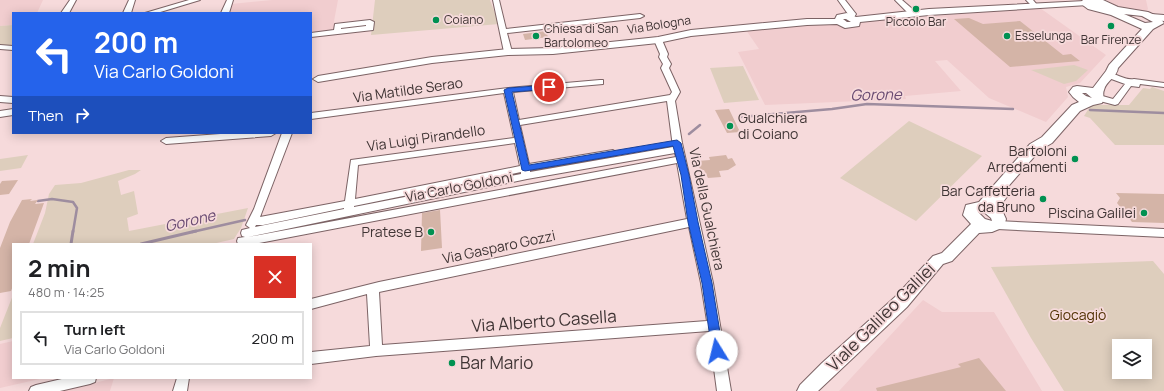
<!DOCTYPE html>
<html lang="en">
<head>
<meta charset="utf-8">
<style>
	:root { --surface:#fff; --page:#f2f2f2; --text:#202124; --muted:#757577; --line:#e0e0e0 }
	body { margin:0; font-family:Manrope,sans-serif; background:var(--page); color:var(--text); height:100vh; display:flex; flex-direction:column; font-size:15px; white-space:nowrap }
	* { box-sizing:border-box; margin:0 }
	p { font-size:13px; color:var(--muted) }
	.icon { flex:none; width:22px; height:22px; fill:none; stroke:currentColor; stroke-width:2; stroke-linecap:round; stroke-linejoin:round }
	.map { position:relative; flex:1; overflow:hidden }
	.details { position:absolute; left:12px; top:243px; width:300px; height:136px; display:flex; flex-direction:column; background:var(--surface); border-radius:0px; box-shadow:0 2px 10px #0003 }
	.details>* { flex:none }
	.banner { position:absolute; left:12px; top:12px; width:300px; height:122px; border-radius:0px; box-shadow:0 2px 10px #0003; background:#2563eb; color:#fff; overflow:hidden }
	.controls { position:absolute; left:1112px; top:339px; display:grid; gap:8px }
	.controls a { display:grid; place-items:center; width:40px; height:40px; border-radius:0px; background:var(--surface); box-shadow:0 2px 10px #0003; font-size:20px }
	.pin { position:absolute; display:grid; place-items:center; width:34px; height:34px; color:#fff; margin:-17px; border:2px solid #fff; border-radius:50%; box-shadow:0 1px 4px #0007 }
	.me { position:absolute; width:44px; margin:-22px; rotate:351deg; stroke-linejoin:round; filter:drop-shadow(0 0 3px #0008) }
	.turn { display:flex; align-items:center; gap:14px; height:84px; padding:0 16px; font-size:18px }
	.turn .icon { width:52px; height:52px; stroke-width:2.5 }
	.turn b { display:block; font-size:28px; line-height:34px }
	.then { display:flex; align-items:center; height:38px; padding:0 16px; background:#0003; gap:8px; font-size:15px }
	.round { display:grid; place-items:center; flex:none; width:42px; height:42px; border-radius:0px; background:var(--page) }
	.headline { display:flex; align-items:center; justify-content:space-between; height:68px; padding:0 16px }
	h1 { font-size:24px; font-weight:700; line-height:30px }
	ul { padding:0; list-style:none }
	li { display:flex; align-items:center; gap:12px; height:54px; margin:0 8px 6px; padding:0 8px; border:2px solid var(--line); border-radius:0px }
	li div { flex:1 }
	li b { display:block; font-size:15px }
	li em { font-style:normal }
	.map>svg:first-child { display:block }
</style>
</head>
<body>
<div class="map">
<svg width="1164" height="391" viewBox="0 0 1164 391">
	<rect width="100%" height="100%" fill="#f6dadb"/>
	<path fill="#f1cdcf" d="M0,0H43L37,13H13V25L0,26Z
		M272,0H338L334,21L335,31L311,33V13H228L231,4Z
		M1103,0H1146L1148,9L1146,12L1115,6Z
		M1040,8L1106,55L1080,83L1066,87L1068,97L1046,122L989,98L947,60L935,61L961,91L905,96L906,99L765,105L738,52L759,49L746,30Z
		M923,300L942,312H994L1042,391H839Z
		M13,341V378H44L0,388V344Z
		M114,378L110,391H63Z"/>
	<path fill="#decebd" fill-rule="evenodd" d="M375,0H490L499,24L371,35Z
		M13,25V45H0V26Z
		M1074,65L1088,70L1076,81L1064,84L1031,70Z
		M743,66L759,100L724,103L710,68Z
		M1152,87L1164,91V145H1115L1090,118L1084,116L1091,105H1129L1143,88L1150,89Z
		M909,121L982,156L916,221L840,178Z
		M28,155L21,168L0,171V159Z
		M129,170H141L135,174L118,181L121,195L134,191L138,214L127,218L129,231L248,208L241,228L234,239L212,244H33L45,213L49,194L55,185L81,183Z
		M1153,261L1164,274V391H1064L1031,338L991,267ZM1119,346H1145V372H1119Z
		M13,295V338L0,341V328Z"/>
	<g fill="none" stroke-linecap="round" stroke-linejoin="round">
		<path stroke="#9e8d9f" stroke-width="2.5" d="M1090,110L1164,113
			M740,117L832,109L867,104L1013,109
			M689,134L700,125
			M38,201L52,199L73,202L77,208L73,232
			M192,232L245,220"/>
		<path stroke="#9e8d9f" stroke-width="3" d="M71,244L73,231
			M141,244L196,231"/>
	</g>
	<path fill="#d4b4a7" d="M969,18L983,24L1020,21L1063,55L1071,54L1080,61L1010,67L954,19Z
		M546,31L548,37L525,40L523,34Z
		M729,109L740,132L727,133L715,110Z
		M726,155L728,159L732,158L736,165L728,170L719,171L721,177L708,178L704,170H700L697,161L710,160L709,157Z
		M18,180L9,194L0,195V184L2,181Z
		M1116,193L1164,194V223L1132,222L1117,203L1120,198Z
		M32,199L30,201L38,200L35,204L44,203L29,244H13V286L11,291L0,293V248L10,222L22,200Z
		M440,210L442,248L421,251L422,213Z
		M979,358L1006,391H877L876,388L961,367L958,364Z"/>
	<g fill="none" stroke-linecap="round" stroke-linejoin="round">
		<g stroke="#7c6365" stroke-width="2">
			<path id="minor" d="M70,0H76L69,13H61Z
				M129,0H135L131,13H123Z
				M189,0H200L157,13H145Z
				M227,0H233L229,13H221Z
				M493,0H499L506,29L640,14L644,16L640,18L507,33L512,52L508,54L504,52Z
				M838,0H845L856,14L853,19H847L846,17L848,14Z
				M895,0H902L917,13L916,15H910Z
				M1026,0H1033L1038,6L1033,7Z
				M370,20L374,22L373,30L311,37V33L334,30L335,24ZM366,25V26L341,29V28Z
				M655,38H661L662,40L668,54L667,57L671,64L669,68L680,92L675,101L682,143L713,283L731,391H717L709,331L376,356L311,364V352L370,346L367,294L311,309V299L379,282L687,219L677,163L254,244H238L237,241L238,238L245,237L242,236L241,233L242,230L250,228L246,225L254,209L282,133H292L260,217L345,201L351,160L514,138L504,93L311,119V113L508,88L600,80H603V84L513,92L519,120L670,95L672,92L661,68L663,64L659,57L660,54L654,40ZM667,101L673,147L530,172V170L613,156L618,153L613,150L529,164L520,125ZM515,143L520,166L355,199L358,165ZM675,153L676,157L248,237L527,179ZM521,172V174L354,207V206ZM344,208V209L255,227L256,225H263ZM689,227L701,283L707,321L382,345L379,292Z
				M0,45L13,46V50L0,49Z
				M1106,73C1116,72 1124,81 1134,79L1164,83V87L1140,84L1139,87L1131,86L1118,104L1115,105L1096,100L1095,98L1096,96L1099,95L1113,99L1125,84L1106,77Z
				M234,133H276L271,136L166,144L161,141L166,138Z
				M997,221L1164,229V237L997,229L993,228L992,225L993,222Z
				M66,378H96L95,382L90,384L60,391H29L31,387L36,385Z
				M177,378H189L187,391H173Z"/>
		</g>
		<g stroke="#7c6365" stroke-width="2">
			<path id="tertiary" d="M1085,1H1088L1089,3L1088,5L929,15L860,22L859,26L845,28L837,24L807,25L691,36L658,43L553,54L508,55L432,63L318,82L313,79L318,76L432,57L508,49L553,48L658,37L691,30L807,19H835L837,15L847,13L856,17L929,9ZM843,19H846L851,22H847Z
				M1151,14L1164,15V21L1148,19L1147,17Z
				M0,96L13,97V103L0,102Z
				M13,109V115L0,117V111Z"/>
		</g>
		<g stroke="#7c6365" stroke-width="2">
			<path id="secondary" d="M1083,0H1103L1118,7L1148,12L1159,17L1164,23L1153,29L1118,68C1117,77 1106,81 1104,90C1102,94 1105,98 1102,103L1093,105L1080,111L1052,143L1040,150L1005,190L1009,194L1000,206L1006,219L1004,227L992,232L979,233L952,261L943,264L907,307L818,391H797L800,385L822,363L895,297L933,256L942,253L971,224L963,215L966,205L979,202L1030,144L1042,137L1072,105L1079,102L1073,97L1069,92L1073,87L1077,86L1093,88L1106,71L1109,65L1142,29L1111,15L1088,9L1080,3ZM1124,14L1142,16L1153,22L1145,23ZM1082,93H1086L1092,98L1086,96ZM978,212L985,213L991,218L992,221L985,219Z"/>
		</g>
		<use href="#minor" fill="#fff" fill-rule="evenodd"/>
		<use href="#tertiary" fill="#fff" fill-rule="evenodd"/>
		<use href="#secondary" fill="#fff" fill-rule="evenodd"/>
	</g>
	<path fill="#2563eb" stroke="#184099" d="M549,85L553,87L552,89L512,92L529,165L677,140L681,143L689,175L698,222L712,283L723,351L721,355L717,356L713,355L712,351L702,283L688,222L681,175L673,146L525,171L522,170L504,90L508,88Z"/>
	<g fill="#009151" stroke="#f6dadb" stroke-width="1.5">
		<circle cx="916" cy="9" r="4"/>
		<circle cx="436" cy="20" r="4"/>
		<circle cx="1111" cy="26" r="4"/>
		<circle cx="536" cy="36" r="4"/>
		<circle cx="1007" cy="36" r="4"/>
		<circle cx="730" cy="126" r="4"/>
		<circle cx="1075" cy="159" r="4"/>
		<circle cx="1043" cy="199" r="4"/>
		<circle cx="1144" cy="213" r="4"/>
		<circle cx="431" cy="232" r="4"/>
		<circle cx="452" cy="363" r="4"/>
	</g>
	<g text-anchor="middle" stroke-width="3.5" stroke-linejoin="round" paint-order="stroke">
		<g font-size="12" fill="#403535" stroke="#f6dadb" text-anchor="start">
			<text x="444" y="24">Coiano</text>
			<text x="916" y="26" text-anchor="middle">Piccolo Bar</text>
			<text x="544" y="33">Chiesa di San<tspan x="544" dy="14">Bartolomeo</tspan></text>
			<text x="1015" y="40">Esselunga</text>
			<text x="1111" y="44" text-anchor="middle">Bar Firenze</text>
		</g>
		<g font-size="12" fill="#403535" stroke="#f6dadb">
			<text transform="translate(659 25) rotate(-9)" y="4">Via Bologna</text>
		</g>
		<g font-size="14" fill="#403535" stroke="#f6dadb">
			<text transform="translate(408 90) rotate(-8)" y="5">Via Matilde Serao</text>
			<text transform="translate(426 138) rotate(-8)" y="5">Via Luigi Pirandello</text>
			<text transform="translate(459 187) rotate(-11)" y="5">Via Carlo Goldoni</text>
			<text transform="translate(707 209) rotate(78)" y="5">Via della Gualchiera</text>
			<text transform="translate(499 247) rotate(-12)" y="5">Via Gasparo Gozzi</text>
		</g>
		<g font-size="14" fill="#403535" stroke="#f6dadb" text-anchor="end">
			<text x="738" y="123" text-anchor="start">Gualchiera<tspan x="738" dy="16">di Coiano</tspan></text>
			<text x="1067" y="156">Bartoloni<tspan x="1067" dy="16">Arredamenti</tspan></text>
			<text x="1035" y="196">Bar Caffetteria<tspan x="1035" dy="16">da Bruno</tspan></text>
			<text x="1136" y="218">Piscina Galilei</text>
			<text x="423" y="237">Pratese B</text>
		</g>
		<g font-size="14" fill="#503103" stroke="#f6dadb">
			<text x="1078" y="320">Giocagiò</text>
		</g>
		<g font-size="15" font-style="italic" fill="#684a71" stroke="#f6dadb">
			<text transform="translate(876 95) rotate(-1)" y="5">Gorone</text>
			<text transform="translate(190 221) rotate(-13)" y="5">Gorone</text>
		</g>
		<g font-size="17" fill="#403535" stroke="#f6dadb">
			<text transform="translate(881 317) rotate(-45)" y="6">Viale Galileo Galilei</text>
			<text transform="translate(544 321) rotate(-4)" y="6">Via Alberto Casella</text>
		</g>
		<g font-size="17" fill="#403535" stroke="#f6dadb" text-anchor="start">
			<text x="460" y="369">Bar Mario</text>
		</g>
	</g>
</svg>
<div class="controls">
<a><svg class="icon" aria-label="layers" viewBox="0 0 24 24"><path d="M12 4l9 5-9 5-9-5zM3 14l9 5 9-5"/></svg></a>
</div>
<div class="pin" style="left:549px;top:87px;background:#d93025"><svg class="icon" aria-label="arrive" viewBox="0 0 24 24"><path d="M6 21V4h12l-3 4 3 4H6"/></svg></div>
<svg class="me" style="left:717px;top:351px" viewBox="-20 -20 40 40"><circle r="19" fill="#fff"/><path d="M0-13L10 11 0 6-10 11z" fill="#2563eb"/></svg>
<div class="banner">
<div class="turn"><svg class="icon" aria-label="left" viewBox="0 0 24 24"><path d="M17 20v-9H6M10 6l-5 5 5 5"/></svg><div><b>200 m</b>Via Carlo Goldoni</div></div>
<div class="then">Then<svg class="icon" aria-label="right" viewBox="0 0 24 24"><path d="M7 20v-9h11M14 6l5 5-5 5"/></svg></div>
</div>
<section class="details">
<div class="headline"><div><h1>2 min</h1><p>480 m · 14:25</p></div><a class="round" style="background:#d93025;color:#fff"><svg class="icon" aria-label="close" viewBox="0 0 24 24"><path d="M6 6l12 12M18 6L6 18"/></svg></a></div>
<ul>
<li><svg class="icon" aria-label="left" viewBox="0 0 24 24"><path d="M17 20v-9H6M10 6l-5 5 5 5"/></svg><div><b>Turn left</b><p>Via Carlo Goldoni</p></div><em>200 m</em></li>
</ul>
</section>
</div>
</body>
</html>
